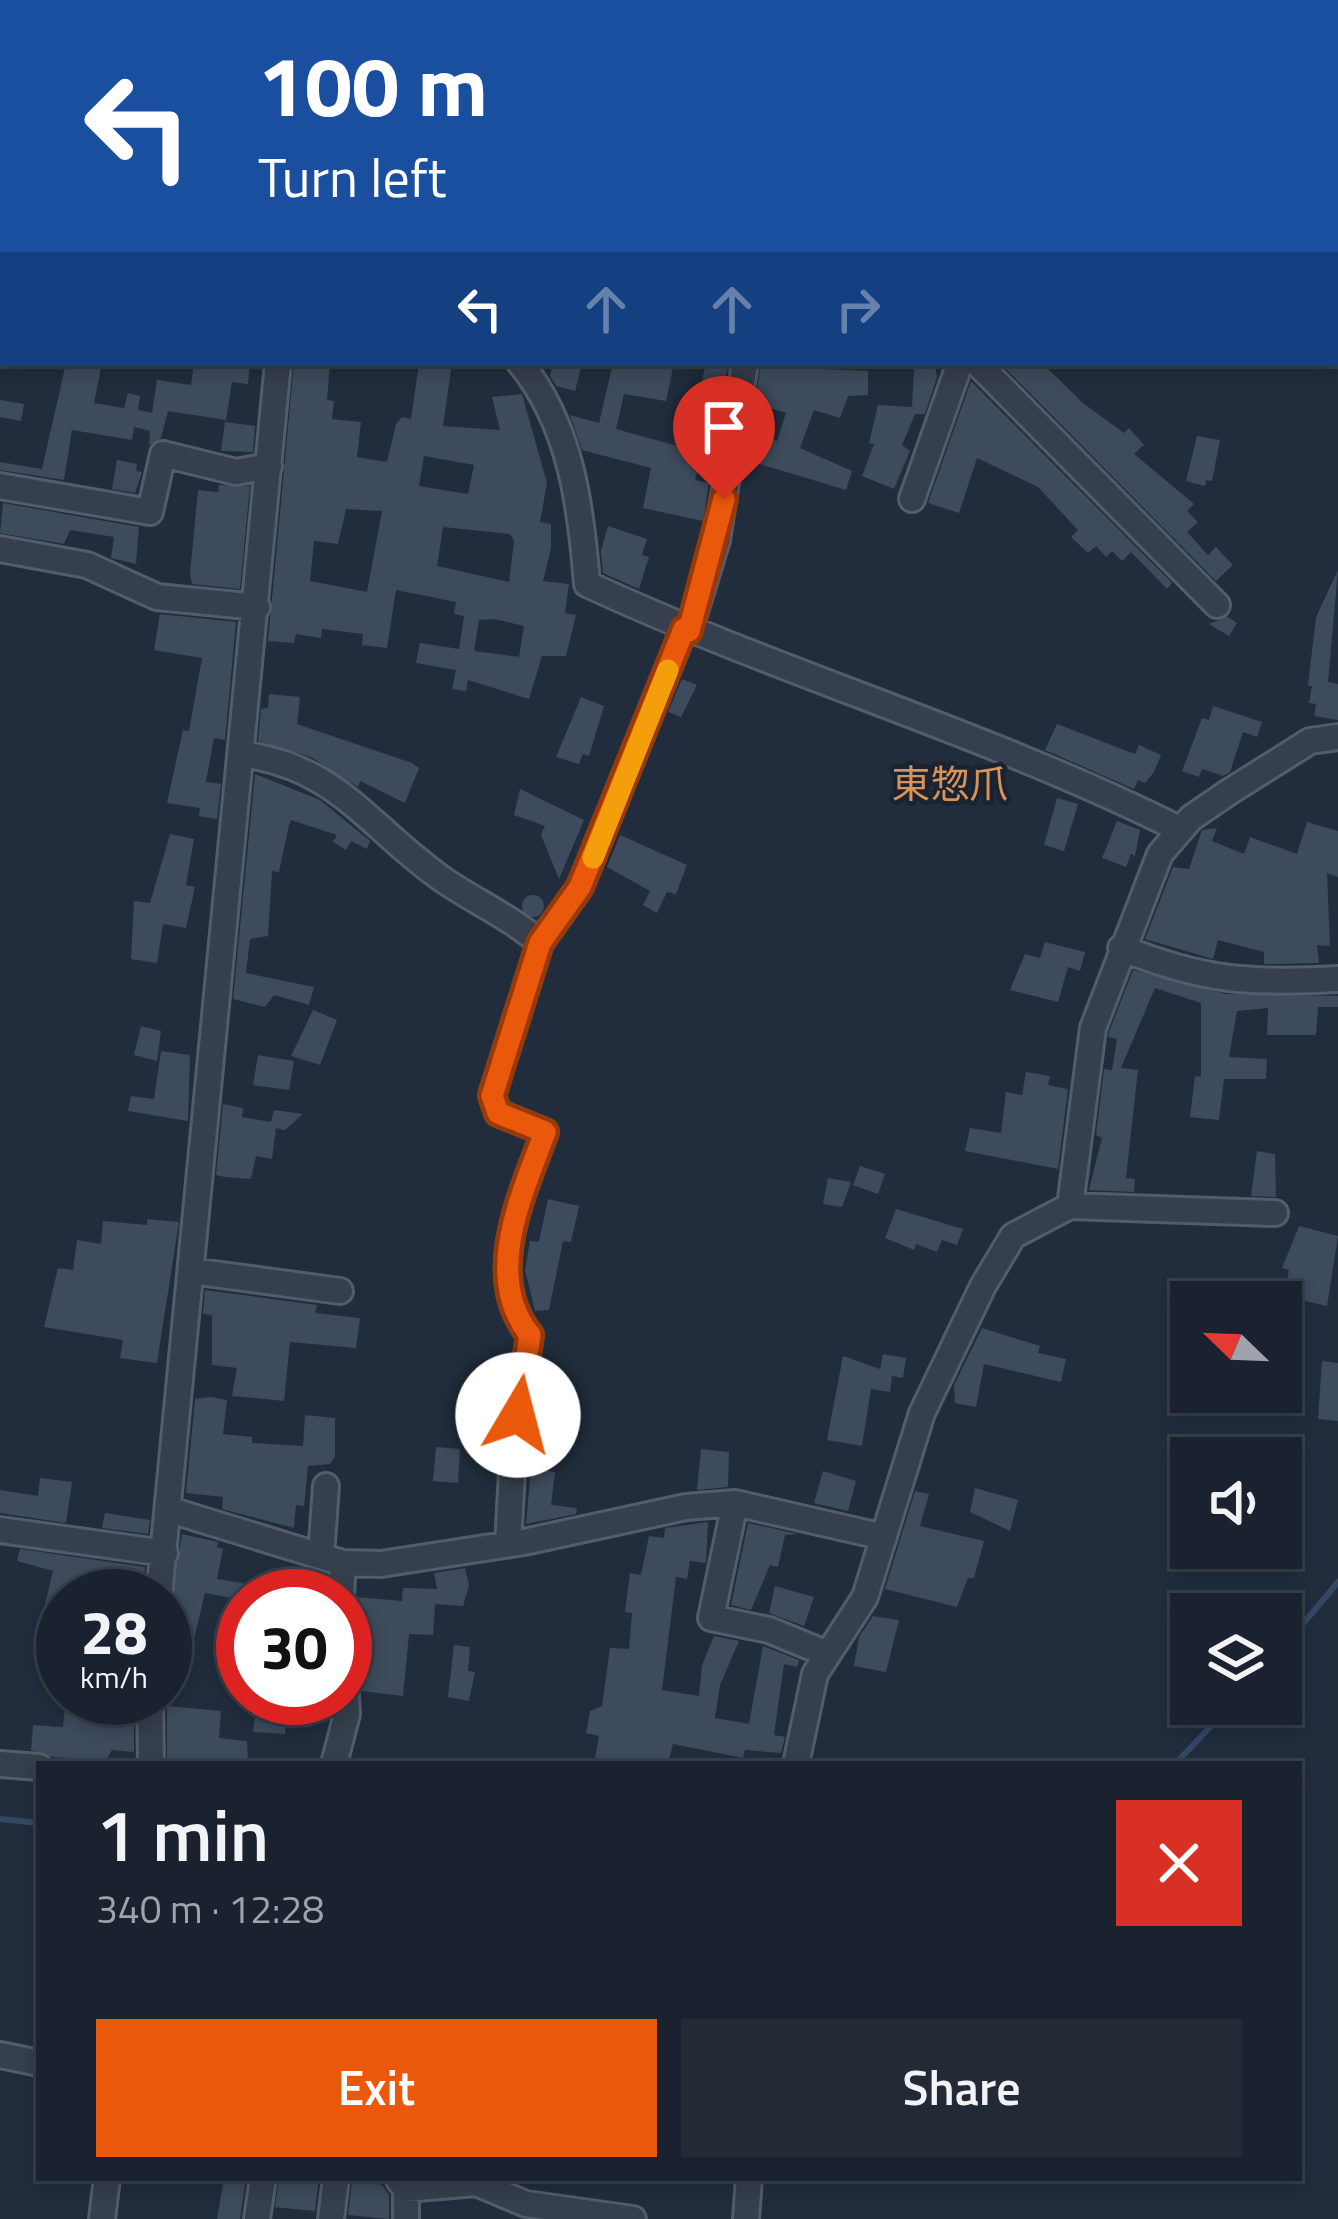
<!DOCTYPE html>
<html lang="en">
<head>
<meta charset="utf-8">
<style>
	:root { --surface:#19222e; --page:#222a36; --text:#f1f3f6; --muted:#9fa4aa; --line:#373f4a; --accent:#ea580c }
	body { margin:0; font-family:"Titillium Web","Noto Sans JP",sans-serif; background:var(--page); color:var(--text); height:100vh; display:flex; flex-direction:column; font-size:45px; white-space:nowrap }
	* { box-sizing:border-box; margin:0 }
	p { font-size:39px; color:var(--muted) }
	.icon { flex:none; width:66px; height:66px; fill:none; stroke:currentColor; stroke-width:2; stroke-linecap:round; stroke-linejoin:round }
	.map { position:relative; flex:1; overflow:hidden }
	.details { position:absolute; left:36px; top:1761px; width:1266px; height:420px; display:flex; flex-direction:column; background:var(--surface); border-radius:0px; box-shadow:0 6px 18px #0003,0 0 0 3px var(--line) }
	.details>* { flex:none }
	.hud { position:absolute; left:0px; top:0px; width:1338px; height:366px; box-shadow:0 6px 18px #0003,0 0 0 3px var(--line); background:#1a4fa0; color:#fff; overflow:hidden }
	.needle { width:78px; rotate:293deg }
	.fabs { position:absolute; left:1170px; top:1281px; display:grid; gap:24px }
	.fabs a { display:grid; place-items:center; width:132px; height:132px; border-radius:0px; background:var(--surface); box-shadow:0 6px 18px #0003,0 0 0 3px var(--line); font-size:60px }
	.speed { position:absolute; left:36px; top:1569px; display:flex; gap:24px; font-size:60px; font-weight:700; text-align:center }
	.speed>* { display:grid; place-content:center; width:156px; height:156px; border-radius:50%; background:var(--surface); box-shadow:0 6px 18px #0003,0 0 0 3px var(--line); line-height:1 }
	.speed small { font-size:30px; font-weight:400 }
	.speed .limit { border:18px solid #d22; background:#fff; color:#111 }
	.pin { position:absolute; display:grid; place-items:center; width:102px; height:102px; color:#fff; margin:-123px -51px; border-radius:50% 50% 50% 0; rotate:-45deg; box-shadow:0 0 12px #0007 }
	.pin .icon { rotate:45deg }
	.me { position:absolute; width:132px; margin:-66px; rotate:8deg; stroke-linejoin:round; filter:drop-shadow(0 0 9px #0008) }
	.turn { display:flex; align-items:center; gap:42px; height:252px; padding:0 60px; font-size:54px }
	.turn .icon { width:156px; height:156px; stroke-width:2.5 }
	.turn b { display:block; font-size:84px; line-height:102px }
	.lanes { display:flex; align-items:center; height:114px; padding:0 60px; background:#0003; justify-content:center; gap:60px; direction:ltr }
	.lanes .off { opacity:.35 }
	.round { display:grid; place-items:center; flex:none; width:126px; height:126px; border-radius:0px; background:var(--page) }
	.summary { display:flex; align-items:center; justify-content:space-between; height:204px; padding:0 60px }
	h1 { font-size:72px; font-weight:600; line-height:90px }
	.button { display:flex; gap:24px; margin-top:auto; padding:24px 60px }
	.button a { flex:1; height:138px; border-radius:0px; background:var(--accent); color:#fff; font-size:48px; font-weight:600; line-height:138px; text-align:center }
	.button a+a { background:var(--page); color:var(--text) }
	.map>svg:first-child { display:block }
</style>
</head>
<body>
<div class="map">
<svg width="1338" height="2219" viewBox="0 0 1338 2219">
	<rect width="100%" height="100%" fill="#212d3d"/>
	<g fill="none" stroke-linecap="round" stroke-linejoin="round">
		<path stroke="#344865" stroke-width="6" d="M520,3L521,0
			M1281,1650L1338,1582
			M1175,1764L1232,1704
			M0,1819L39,1823"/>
	</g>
	<path fill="#3d4b5c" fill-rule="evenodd" d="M66,363H102L94,403L124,408L128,393L140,396L138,410L152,413L157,380L191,385L194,363H250L248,384L232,382L226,420L168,411L161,438L149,445L150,431L134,427L132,440L72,430L64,480L0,470V462L42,469Z
		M294,363H330L327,400L334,401L332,419L361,422L357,457L387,462L396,424L402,417L411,419L419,363H452L443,426L500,430L492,397L522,394L547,483L540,522L551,524V548L543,581L569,584L565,613L576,615L566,656H542L529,699L468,680L466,691L452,689L456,670L416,663L420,643L459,649L464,616L454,614L456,602L396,590L387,648L362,645L363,634L322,629L321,638L296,634L294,643L268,641ZM424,456L474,465L468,494L419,486ZM346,509L382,511L367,592L310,581L314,541L338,544ZM443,527L510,534L514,541L509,582L437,566ZM494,619L524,626L519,657L474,651L479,620Z
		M553,363H582L575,391L556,386L550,376Z
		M613,363H674L666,401L624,394L616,429L685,448L692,393L699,394L706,363L728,368L695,480L709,483L703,521L643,508L651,468L582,450L570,415L599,423Z
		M761,363H820L822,369L868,371V395L848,396L840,418L814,410L800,448L852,471L846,490L746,460L751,433L777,441L786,413L755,403Z
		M1010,363H1042L1083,403L1124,433L1129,428L1144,445L1134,454L1194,504L1187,511L1198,522L1187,532L1208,555L1216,547L1233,565L1216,581L1005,368Z
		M914,366H935L937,377L925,414H915L902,445L910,451L894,489L862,476L874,444L869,443L878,405L912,407Z
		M971,381L1172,583L1167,589L1131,552L1122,561L1112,551L1106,557L1096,546L1088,553L1071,537L1078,530L1038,487L977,458L959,513L928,503Z
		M0,400L24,404L21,421L0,417Z
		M225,422L255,426L253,452L221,451Z
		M1197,436L1220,440L1212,481L1206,480L1205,486L1186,481Z
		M117,460L137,464L136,471L142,472L135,493L112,489Z
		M219,485L250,486L240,589L192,584L190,574L198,490L218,492Z
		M3,503L139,527L136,564L111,558L114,537L70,530L64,544L0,533Z
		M608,526L647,539L642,555L649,557L639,589L603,573L601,551Z
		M1338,570L1328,682L1338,684V720L1314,716L1316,704L1309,703L1312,686H1308L1316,617Z
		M160,614L236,622L225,740L214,738L206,782L221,784L217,819L199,816L200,808L167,803L183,730L189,731L202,658L154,650Z
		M1228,617L1237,623L1229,636L1209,624Z
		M682,679L697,685L681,717L668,712Z
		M269,694L300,697L297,724L412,763L419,768L405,803L360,781L358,787L311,757L258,741L261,709L268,708Z
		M581,697L604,706L589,756L583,754L579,764L556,757Z
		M1213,706L1262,722L1257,737L1243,732L1230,772L1223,776L1202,769L1199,777L1182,771L1202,718L1209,720Z
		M1057,724L1135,754L1139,745L1161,755L1154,772L1145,783L1138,780L1134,789L1045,750Z
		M255,774L320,800L370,841L367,849L351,841L346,850L333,842L337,835L291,820L289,825L279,872L272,871L268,936L250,939L246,973L314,987L309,1005L274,995L265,1007L233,999Z
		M520,789L584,820L559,879L541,835L545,826L514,815Z
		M1057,798L1078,804L1064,851L1044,845Z
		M1117,821L1140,830L1135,856L1131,854L1126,867L1102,858Z
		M1307,822L1338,831V877L1327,873L1330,946L1317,945L1319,963L1264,964V952L1218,940L1213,959L1145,939L1173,867L1189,869L1202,830L1217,828L1212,841L1244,854L1250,837L1297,854Z
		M170,834L194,839L186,885L195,887L186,928L163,924L157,963L131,959L134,901L150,903Z
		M620,835L687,865L676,894L667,892L657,913L643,905L650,891L607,867Z
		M522 906a11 11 0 1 1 22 0a11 11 0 1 1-22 0Z
		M1045,942L1085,952L1080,971L1068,967L1058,1002L1010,990L1025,954L1040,958Z
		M1133,970L1226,994L1338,996V1007H1318L1316,1035H1267L1268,1008L1237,1011L1229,1057L1267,1059L1266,1079H1224L1219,1120L1190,1117L1195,1076L1201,1077V1003L1155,988L1121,1068L1138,1070L1126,1178L1135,1179L1134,1192L1089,1190L1102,1138L1096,1135L1104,1069L1112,1070L1117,1039L1108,1037L1109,1032Z
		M313,1010L337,1020L320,1065L291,1056Z
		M141,1026L161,1031L157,1061L134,1055Z
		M161,1051L190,1055L188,1121L128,1111L131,1096L154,1099Z
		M258,1055L294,1061L289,1090L253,1085Z
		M1026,1072L1050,1076L1048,1085L1068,1089L1058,1169L965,1151L970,1128L1001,1133L1006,1092L1022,1095Z
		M223,1104L243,1108L242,1117L271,1122L274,1110L303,1114L285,1130L276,1128L272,1159L256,1156L251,1179L225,1177L216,1175Z
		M1257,1151L1275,1154L1276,1197L1251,1196Z
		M860,1166L885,1174L878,1194L853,1185Z
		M828,1178L851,1182L842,1207L823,1204Z
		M548,1199L579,1206L571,1242L563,1241L549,1310L535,1311L525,1270L530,1241L539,1242Z
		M896,1209L963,1229L957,1245L942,1240L937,1252L916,1244L914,1250L885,1238Z
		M147,1219L179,1222L157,1363L120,1358L123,1340L44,1327L58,1268L73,1270L77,1240L101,1244L103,1221L147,1225Z
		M1299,1226L1338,1236L1327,1306L1292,1298L1296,1283L1287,1281L1289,1270L1282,1268Z
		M205,1290L317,1305L315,1313L360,1318L356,1348L290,1342L284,1401L232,1396L237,1368L212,1365V1315L203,1314Z
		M982,1328L1040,1346L1038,1353L1066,1359L1061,1382L984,1364L976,1407L955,1403L954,1385Z
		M883,1354L906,1358L903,1378L892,1376L890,1392L871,1389L862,1446L827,1440L843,1356L880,1369Z
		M1322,1361L1338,1363V1421L1318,1419Z
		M211,1397L227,1400L223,1434L252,1437V1443L303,1446L305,1415L335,1418V1457L330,1464L308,1466L304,1506L296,1505L294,1528L222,1509L223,1497L186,1493L195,1399Z
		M436,1447L460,1449L458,1483L433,1481Z
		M701,1449L729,1452L728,1487L697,1490Z
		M531,1469L555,1472L551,1505L577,1508L576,1514L526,1524Z
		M823,1471L856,1481L848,1511L814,1503Z
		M40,1478L72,1482L66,1523L0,1513V1490L38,1496Z
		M975,1488L1018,1500L1010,1531L970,1512Z
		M915,1491L929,1494L920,1526L984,1541L974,1578H968L957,1607L885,1589Z
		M105,1513L150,1520L148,1534L102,1528Z
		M708,1522L706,1563L690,1561L687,1579L676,1577L662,1690L699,1696L702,1665L714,1636L739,1641L720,1685L715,1718L749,1724L763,1646L799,1660L797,1667L784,1664L774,1735L785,1737L781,1753L745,1750L743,1758L673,1744L668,1764H594L599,1736L586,1733L590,1711L602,1706L610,1648L629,1649L632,1613L625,1612L630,1573L641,1575L649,1536L664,1538L665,1528Z
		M748,1523L798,1534L785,1535L778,1567L770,1565L751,1610L731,1605Z
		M182,1534L218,1542L217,1547L223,1549L217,1579L243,1583V1600L205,1593L194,1639L166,1636Z
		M20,1549L145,1567L143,1596H63V1639L37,1638L53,1571L17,1561Z
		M465,1568L469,1586L463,1606L435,1604L433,1635L409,1634L403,1696L362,1691L364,1651L347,1648L350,1610L357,1597L402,1601L403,1588L437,1589L434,1573Z
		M775,1586L814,1597L804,1626L769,1613Z
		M873,1616L899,1620L886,1672L854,1666L859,1637Z
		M454,1645L470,1647L468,1671L475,1672L469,1701L448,1697Z
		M66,1698L134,1701V1752L112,1750L106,1760L52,1757L31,1750L33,1725L63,1727Z
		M167,1706L221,1711L219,1738L247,1741L248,1764L167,1758Z
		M255,1716L286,1718L285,1734L253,1732Z
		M224,2178H246L240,2219H217Z
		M279,2178H319L315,2211L275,2207Z
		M352,2180L382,2185L389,2195V2219L348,2215Z"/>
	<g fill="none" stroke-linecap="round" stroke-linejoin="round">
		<g stroke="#535c6b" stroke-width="30">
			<path id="minor" d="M120,3V0
				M343,3L344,0
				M810,3V0
				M0,90L3,91
				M520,363C571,425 581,507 587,584C781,674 987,733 1179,829
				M977,363L1217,605
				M0,486L150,512L163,454L236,472L269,466
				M912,499L960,363
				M0,549L87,565L157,597L257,607
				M689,631L717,540L745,363
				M242,754C341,768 368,828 445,881C476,902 512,918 540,943L580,887L684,629
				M1121,948C1204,981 1250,984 1338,979
				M1070,1206L1275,1213
				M191,1271L340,1291
				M735,1503L884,1537
				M170,1510L343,1563L381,1564L524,1542L686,1507L735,1503L711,1618L769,1630L825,1653
				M0,1530L165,1553
				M508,1544L513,1455L530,1335C482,1276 523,1193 545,1132L498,1113L492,1095L540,943
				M321,1556L326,1486
				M159,1596L278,363
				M341,1596L343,1563
				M150,1698L151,1764
				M0,1764L39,1767
				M334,1764L347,1714L345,1675
				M796,1764L815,1674L865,1597L922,1413L983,1286L1013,1236L1070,1206L1093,1028L1160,854L1191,818L1229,792L1310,741L1338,737
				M0,2055L39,2063
				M399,2180L406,2189V2219
				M406,2189L476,2183L526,2204L633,2219
				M102,2219L107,2178
				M257,2219L263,2178
				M331,2219L336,2178
				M746,2219L749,2178"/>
		</g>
		<g stroke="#535c6b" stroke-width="39">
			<path id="secondary" d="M1335,217H1338"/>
		</g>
		<g stroke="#404957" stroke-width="45">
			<path id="trunk" d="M648,3L651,0
				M0,267L3,266"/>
		</g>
		<use href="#minor" stroke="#353f4d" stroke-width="24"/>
		<use href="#secondary" stroke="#434e60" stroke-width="33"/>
		<use href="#trunk" stroke="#63625f" stroke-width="39"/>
	</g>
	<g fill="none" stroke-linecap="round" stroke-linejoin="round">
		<g stroke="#983908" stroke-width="30">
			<path id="route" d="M518,1415L530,1335C482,1276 523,1193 545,1132L498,1113L492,1096L540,943L580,887L684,629L689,631L724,499"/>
		</g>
		<use href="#route" stroke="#ea580c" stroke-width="21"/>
		<path stroke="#f59e0b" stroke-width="21" d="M593,858L668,670"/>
	</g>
	<g text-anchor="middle" stroke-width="9" stroke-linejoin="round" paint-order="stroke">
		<g font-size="39" fill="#db9259" stroke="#1a2431">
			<text x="950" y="798">東惣爪</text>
		</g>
	</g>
</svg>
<div class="fabs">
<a><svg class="needle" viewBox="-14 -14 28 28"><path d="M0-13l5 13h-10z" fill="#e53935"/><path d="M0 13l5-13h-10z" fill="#9fa4aa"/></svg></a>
<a><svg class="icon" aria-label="sound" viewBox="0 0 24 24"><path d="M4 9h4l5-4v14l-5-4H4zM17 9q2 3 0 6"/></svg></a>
<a><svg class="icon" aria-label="layers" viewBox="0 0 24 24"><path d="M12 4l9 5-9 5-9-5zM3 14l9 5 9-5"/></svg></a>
</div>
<div class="speed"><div>28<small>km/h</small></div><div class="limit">30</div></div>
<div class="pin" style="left:724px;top:499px;background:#d93025"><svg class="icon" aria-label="arrive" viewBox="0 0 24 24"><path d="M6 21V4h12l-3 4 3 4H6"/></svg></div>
<svg class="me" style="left:518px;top:1415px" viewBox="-20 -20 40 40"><circle r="19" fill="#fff"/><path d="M0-13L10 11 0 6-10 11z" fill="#ea580c"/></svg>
<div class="hud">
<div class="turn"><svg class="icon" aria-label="left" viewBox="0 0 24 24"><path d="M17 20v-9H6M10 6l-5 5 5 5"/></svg><div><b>100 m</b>Turn left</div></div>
<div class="lanes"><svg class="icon" aria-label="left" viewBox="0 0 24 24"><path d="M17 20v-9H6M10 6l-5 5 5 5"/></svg><svg class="icon off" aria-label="ahead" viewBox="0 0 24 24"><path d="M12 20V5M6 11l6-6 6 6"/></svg><svg class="icon off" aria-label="ahead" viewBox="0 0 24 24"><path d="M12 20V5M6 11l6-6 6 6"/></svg><svg class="icon off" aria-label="right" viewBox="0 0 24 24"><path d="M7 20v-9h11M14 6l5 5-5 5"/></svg></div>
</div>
<section class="details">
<div class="summary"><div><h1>1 min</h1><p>340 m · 12:28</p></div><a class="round" style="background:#d93025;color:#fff"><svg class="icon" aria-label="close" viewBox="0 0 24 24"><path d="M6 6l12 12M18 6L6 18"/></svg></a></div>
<div class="button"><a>Exit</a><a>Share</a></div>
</section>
</div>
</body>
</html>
